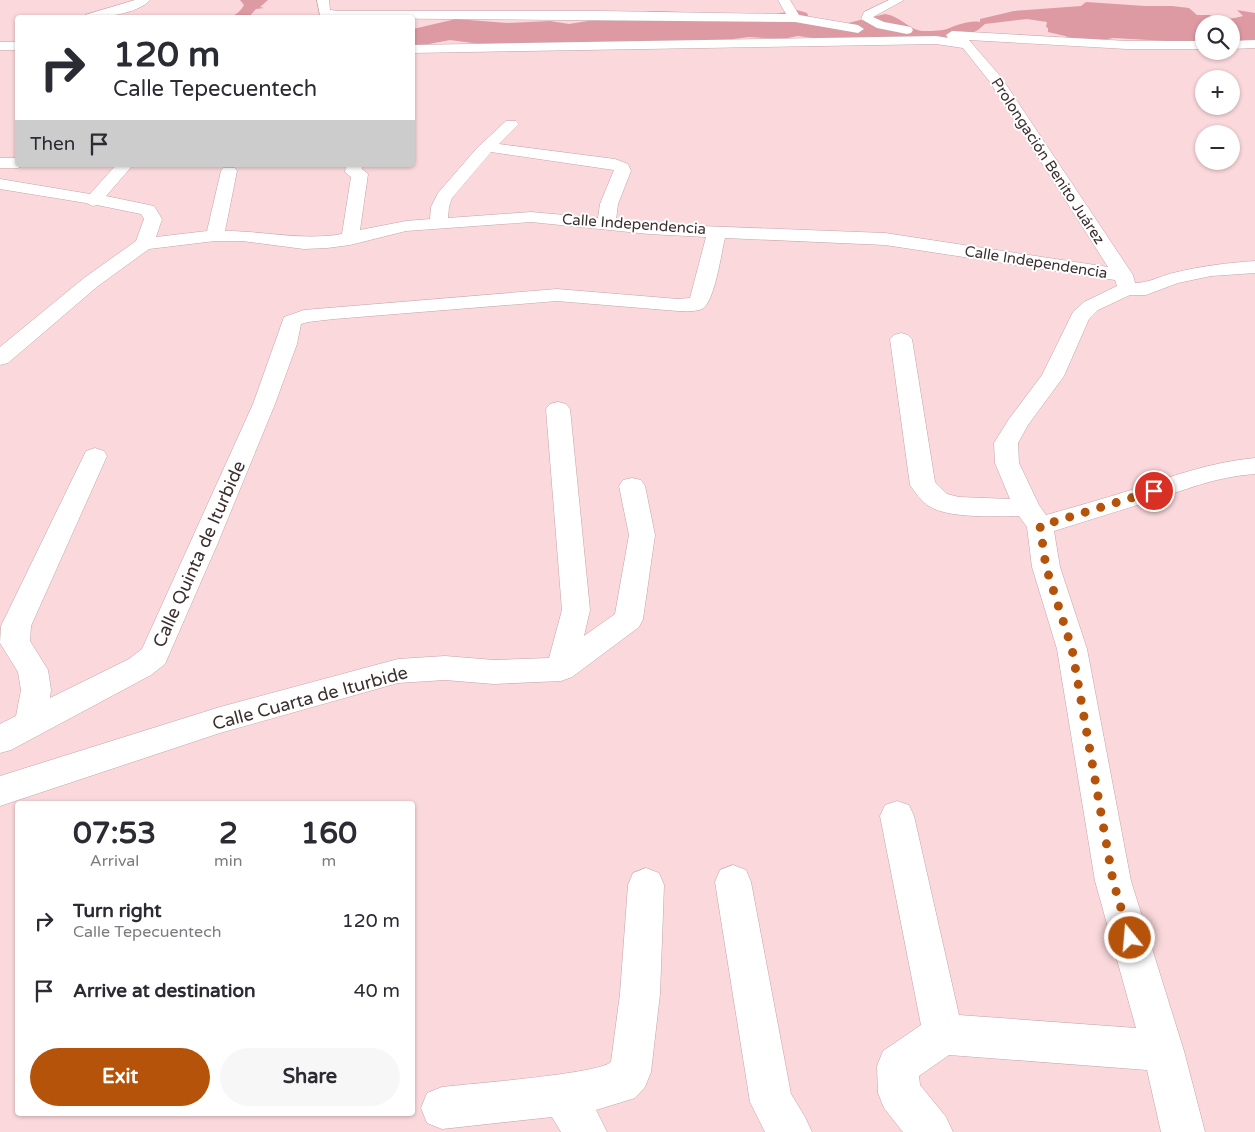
<!DOCTYPE html>
<html lang="en">
<head>
<meta charset="utf-8">
<style>
	:root { --surface:#fff; --page:#f7f7f7; --text:#2b2b33; --muted:#7c7c81; --accent:#b45309 }
	body { margin:0; font-family:"Varela Round",sans-serif; background:var(--page); color:var(--text); height:100vh; display:flex; flex-direction:column; font-size:19px; white-space:nowrap }
	* { box-sizing:border-box; margin:0 }
	p { font-size:16px; color:var(--muted) }
	.icon { flex:none; width:28px; height:28px; fill:none; stroke:currentColor; stroke-width:2; stroke-linecap:round; stroke-linejoin:round }
	.map { position:relative; flex:1; overflow:hidden }
	.drawer { position:absolute; left:15px; top:801px; width:400px; height:315px; display:flex; flex-direction:column; background:var(--surface); border-radius:5px; box-shadow:0 1px 4px #0004 }
	.drawer>* { flex:none }
	.hud { position:absolute; left:15px; top:15px; width:400px; height:152px; border-radius:5px; box-shadow:0 1px 4px #0004; background:#fff; color:var(--text); overflow:hidden }
	.buttons { position:absolute; left:1195px; top:15px; display:grid; gap:10px }
	.buttons a { display:grid; place-items:center; width:45px; height:45px; border-radius:50%; background:var(--surface); box-shadow:0 1px 4px #0004; font-size:25px }
	.pin { position:absolute; display:grid; place-items:center; width:42px; height:42px; color:#fff; margin:-21px; border:2px solid #fff; border-radius:50%; box-shadow:0 1px 5px #0007 }
	.me { position:absolute; width:55px; margin:-28px; rotate:343deg; stroke-linejoin:round; filter:drop-shadow(0 0 4px #0008) }
	.turn { display:flex; align-items:center; gap:18px; height:105px; padding:0 15px; font-size:22px }
	.turn .icon { width:65px; height:65px; stroke-width:2.5 }
	.turn b { display:block; font-size:35px; line-height:42px }
	.then { display:flex; align-items:center; height:48px; padding:0 15px; background:#0003; gap:10px; font-size:19px }
	.eta { display:flex; justify-content:space-evenly; align-items:center; height:85px; text-align:center }
	.eta b { font-size:30px; font-weight:700; line-height:35px }
	.button { display:flex; gap:10px; margin-top:auto; padding:10px 15px }
	.button a { flex:1; height:58px; border-radius:30px; background:var(--accent); color:#fff; font-size:20px; font-weight:700; line-height:58px; text-align:center }
	.button a+a { background:var(--page); color:var(--text) }
	ul { padding:0; list-style:none }
	li { display:flex; align-items:center; gap:15px; height:70px; padding:0 15px }
	li div { flex:1 }
	li b { display:block; font-size:19px }
	li em { font-style:normal }
	.map>svg:first-child { display:block }
</style>
</head>
<body>
<div class="map">
<svg width="1255" height="1132" viewBox="0 0 1255 1132">
	<rect width="100%" height="100%" fill="#fad8dc"/>
	<path fill="#de9aa3" d="M240,0H268L260,7L264,8L256,9L249,17H228C235,16 240,12 244,5Z
		M1086,2L1145,6H1172L1189,8L1197,15H1210C1216,21 1234,19 1243,16L1237,10L1255,13V42H1231V24H1204V43L1113,38L1084,44L1065,36L1048,32V28L1046,27L1047,22L1027,19L985,24L978,30L968,35V38L971,41L946,43L835,41L798,36L783,39L749,37L718,41L487,45L450,40L413,47V29L456,19L507,23L550,21L569,24L650,11L771,15L797,10L807,13L809,18L844,24L885,14C900,16 911,31 923,31C930,31 940,31 947,29C957,25 970,20 980,22V19L1014,11L1081,6Z"/>
	<g fill="none" stroke-linecap="round" stroke-linejoin="round">
		<g stroke="#c5a4a8" stroke-width="1">
			<path id="street" d="M135,0H150C138,14 101,18 83,18L85,15Z
				M317,0H329L330,10L338,11H602L773,14H786L778,0H790L799,15L858,25L864,29L858,33L795,22L333,18L320,15Z
				M889,0H904L873,17L884,22L911,27L913,30L911,33L907,34L877,28L861,19L864,12Z
				M952,31L1127,41H1204V49H1127L969,40L1001,77L1133,275L1135,283C1149,283 1160,276 1173,273C1201,266 1227,263 1255,261V273L1211,276L1178,283L1146,295H1130L1098,310L1089,319L1064,376L1028,425L1018,443L1019,463L1039,505L1046,515C1074,507 1103,499 1131,490C1173,476 1211,462 1255,458V474C1213,477 1186,490 1147,502C1116,512 1085,521 1054,531L1060,567L1087,649L1131,881L1184,1051L1205,1132H1161L1147,1070L949,1055L919,1076L920,1085L946,1117L953,1132H903L884,1108L878,1093L877,1066L883,1051L921,1025L880,816L885,805L897,801L909,805L914,816L959,1015L1136,1028L1095,881L1057,649L1032,567L1027,527L1019,516C995,516 949,519 929,506C922,502 915,492 910,485L890,339L894,335L901,333L908,335L912,339L935,482L947,494L959,497L1010,499L995,463L994,443L1009,419L1042,375L1073,312L1084,302L1117,286L1115,280L885,245L725,238C721,253 715,302 702,309C695,312 685,311 678,311L557,301L334,319L308,322L301,324L297,344L275,404L217,545L165,664L151,675L11,750L0,753V724L16,716L21,690L18,672L0,643L1,626L86,451L95,448L104,451L107,456L31,626L30,641L48,670L51,690L50,698L129,659L142,649L253,404L284,317L304,310L557,289L678,299L690,298L706,237L649,234L531,222L406,231L350,245L327,248L304,249L242,241H215L149,249L98,286L8,363L0,365V347L84,278L136,241L144,219L141,214L97,205L93,206L86,203L0,189V179L90,194L116,165H133L106,196L154,206L162,219L156,237L207,231L221,171L223,168H235L237,171L225,231C265,231 303,241 342,234L351,177L345,172L346,165H362V169L368,174L360,230L406,221L430,219L431,207L438,193L477,148L506,121H516L519,124L499,144L615,159L628,164L631,171L618,204L616,220L649,224L885,233L1108,267L990,82L963,48L936,44L412,53V45L936,36L955,39L948,38L946,35ZM491,152L614,170L600,204L598,218L531,212L448,218L449,207L452,198Z
				M1255,40V48L1231,49V41Z
				M0,42H18V50H0Z
				M0,158H18V165H25L18,168H0Z
				M558,402L566,404L570,409L590,610L584,636L615,614L629,535L619,486L623,480L632,478L641,480L645,486L655,535L643,619L639,627L572,677L561,681L494,684L445,680L398,683L220,733L0,806V776L220,707L398,659L445,656L494,660L549,658L562,610L546,409L550,404Z
				M733,865L746,870L751,882L791,1094L805,1117L812,1132H765L750,1102L715,882L720,870Z
				M646,868L659,873L664,885L660,994L651,1072L645,1087L635,1098L596,1110L607,1132H561L552,1117L442,1129L427,1123L421,1108L427,1093L442,1087C467,1084 599,1074 611,1062L620,994L628,885L633,873Z"/>
		</g>
		<use href="#street" fill="#fff" fill-rule="evenodd"/>
	</g>
	<g fill="none" stroke-linecap="round" stroke-linejoin="round">
		<path stroke="#b45309" stroke-width="9" stroke-dasharray="0 16.2" d="M1130,938L1113,881L1072,649L1046,567L1040,526L1154,491"/>
	</g>
	<g text-anchor="middle" stroke-width="4" stroke-linejoin="round" paint-order="stroke">
		<g font-size="15" fill="#3c2f30" stroke="#fff">
			<text transform="translate(1048 161) rotate(57)" y="5">Prolongación Benito Juárez</text>
			<text transform="translate(634 224) rotate(4)" y="5">Calle Independencia</text>
			<text transform="translate(1036 262) rotate(9)" y="5">Calle Independencia</text>
		</g>
		<g font-size="18" fill="#3c2f30" stroke="#fff">
			<text transform="translate(199 554) rotate(-66)" y="6">Calle Quinta de Iturbide</text>
			<text transform="translate(310 698) rotate(-15)" y="6">Calle Cuarta de Iturbide</text>
		</g>
	</g>
</svg>
<div class="buttons">
<a><svg class="icon" aria-label="search" viewBox="0 0 24 24"><circle cx="10" cy="10" r="6"/><path d="M15 15l6 6"/></svg></a>
<a>+</a>
<a>−</a>
</div>
<div class="pin" style="left:1154px;top:491px;background:#d93025"><svg class="icon" aria-label="arrive" viewBox="0 0 24 24"><path d="M6 21V4h12l-3 4 3 4H6"/></svg></div>
<svg class="me" style="left:1130px;top:938px" viewBox="-20 -20 40 40"><circle r="17" fill="#b45309" stroke="#fff" stroke-width="3"/><path d="M0-11L8 9 0 5-8 9z" fill="#fff"/></svg>
<div class="hud">
<div class="turn"><svg class="icon" aria-label="right" viewBox="0 0 24 24"><path d="M7 20v-9h11M14 6l5 5-5 5"/></svg><div><b>120 m</b>Calle Tepecuentech</div></div>
<div class="then">Then<svg class="icon" aria-label="arrive" viewBox="0 0 24 24"><path d="M6 21V4h12l-3 4 3 4H6"/></svg></div>
</div>
<section class="drawer">
<div class="eta">
<div><b>07:53</b><p>Arrival</p></div>
<div><b>2</b><p>min</p></div>
<div><b>160</b><p>m</p></div>
</div>
<ul>
<li><svg class="icon" aria-label="right" viewBox="0 0 24 24"><path d="M7 20v-9h11M14 6l5 5-5 5"/></svg><div><b>Turn right</b><p>Calle Tepecuentech</p></div><em>120 m</em></li>
<li><svg class="icon" aria-label="arrive" viewBox="0 0 24 24"><path d="M6 21V4h12l-3 4 3 4H6"/></svg><div><b>Arrive at destination</b></div><em>40 m</em></li>
</ul>
<div class="button"><a>Exit</a><a>Share</a></div>
</section>
</div>
</body>
</html>
